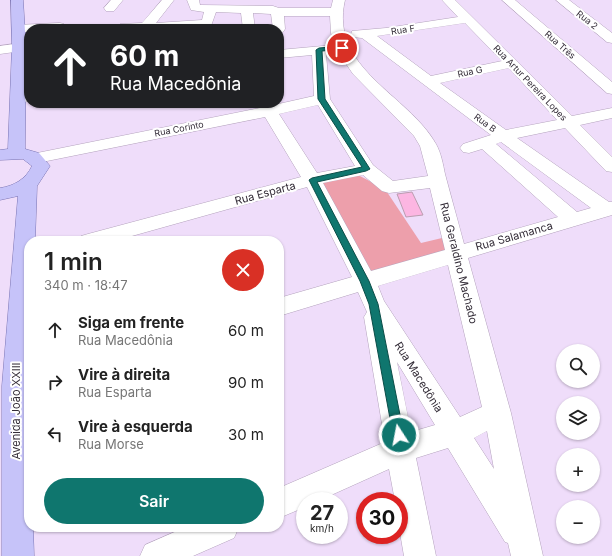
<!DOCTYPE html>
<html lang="pt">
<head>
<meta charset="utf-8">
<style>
	:root { --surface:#fff; --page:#f2f2f2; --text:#222; --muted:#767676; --accent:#0f766e }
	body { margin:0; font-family:Inter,sans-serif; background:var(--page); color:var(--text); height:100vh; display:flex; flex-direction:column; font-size:15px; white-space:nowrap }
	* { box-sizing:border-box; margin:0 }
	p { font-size:13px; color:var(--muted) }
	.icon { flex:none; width:22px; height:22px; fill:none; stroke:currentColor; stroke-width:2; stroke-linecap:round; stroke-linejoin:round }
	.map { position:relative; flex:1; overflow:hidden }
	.drawer { position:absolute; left:24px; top:236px; width:260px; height:296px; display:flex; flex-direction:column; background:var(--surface); border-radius:16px; box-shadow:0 1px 3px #0004 }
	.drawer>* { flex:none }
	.guide { position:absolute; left:24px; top:24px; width:260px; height:84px; border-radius:16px; box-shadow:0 1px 3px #0004; background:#202124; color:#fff; overflow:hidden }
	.fabs { position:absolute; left:556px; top:344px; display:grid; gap:8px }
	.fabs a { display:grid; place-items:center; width:44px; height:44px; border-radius:50%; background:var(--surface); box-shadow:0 1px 3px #0004; font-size:20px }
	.speed { position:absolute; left:296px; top:492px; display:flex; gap:8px; font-size:20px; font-weight:700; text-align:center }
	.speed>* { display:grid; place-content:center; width:52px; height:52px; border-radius:50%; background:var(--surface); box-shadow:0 1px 3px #0004; line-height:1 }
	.speed small { font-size:10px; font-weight:400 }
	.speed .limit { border:6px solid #d22; background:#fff; color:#111 }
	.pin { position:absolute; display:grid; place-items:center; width:34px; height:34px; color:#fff; margin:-17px; border:2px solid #fff; border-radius:50%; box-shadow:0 1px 4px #0007 }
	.me { position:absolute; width:44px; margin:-22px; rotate:349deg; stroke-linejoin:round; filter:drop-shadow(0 0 3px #0008) }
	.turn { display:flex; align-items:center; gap:14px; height:84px; padding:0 20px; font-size:18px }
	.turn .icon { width:52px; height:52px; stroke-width:2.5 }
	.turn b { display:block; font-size:28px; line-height:34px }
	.round { display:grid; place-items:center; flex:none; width:42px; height:42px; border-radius:21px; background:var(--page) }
	.headline { display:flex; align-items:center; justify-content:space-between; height:68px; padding:0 20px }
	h1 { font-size:24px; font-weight:600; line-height:30px }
	.primary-button { display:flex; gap:8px; margin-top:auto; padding:8px 20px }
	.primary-button a { flex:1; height:46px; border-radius:24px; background:var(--accent); color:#fff; font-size:16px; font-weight:600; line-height:46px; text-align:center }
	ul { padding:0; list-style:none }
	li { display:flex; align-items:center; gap:12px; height:52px; padding:0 20px }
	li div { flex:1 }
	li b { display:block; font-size:15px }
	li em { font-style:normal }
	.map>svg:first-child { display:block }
</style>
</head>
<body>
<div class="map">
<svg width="612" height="556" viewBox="0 0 612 556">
	<rect width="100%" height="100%" fill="#efddfa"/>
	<path fill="#ed9fab" d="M356,174L385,189L421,243L442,238L450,252L369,277L317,182Z"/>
	<path fill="#fcb6e2" stroke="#ba9daf" d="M412,192L423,215L406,217L397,194Z"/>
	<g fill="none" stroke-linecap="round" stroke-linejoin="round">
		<g stroke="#b4a3bd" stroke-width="1">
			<path id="minor" d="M111,0H123L114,11H106L104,8Z
				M162,0H174L156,23L202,20L204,12L191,10L187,0H199L200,5L273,6L279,8H331L333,0H345C329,69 408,94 436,144C441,153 443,164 445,174C451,197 458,221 464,244L558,217L482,149L469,153L463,152L460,148L463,144L491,135L362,38L352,37L351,34L352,31L386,28L458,17L442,0H455L572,116L612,108V118L580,125L612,157V172L606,171L565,128L517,138L609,202H612V215L468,258L511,413L543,556H511L508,543L505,542L448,448L416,458L436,556H404L399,527V501H395L389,469L318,501H305V507L279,518V488L385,442L364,317L367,312L358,292L279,316V298L352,277L307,187L114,241H78L81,236L88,234L301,177L265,117L37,163L31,162L28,158L31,154L37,153L260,108L257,103H273L274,105L314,96L312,55L279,58V50L334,45L331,33L330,16H284L285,29L283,32L279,33V29H273L271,14L253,13L255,29H243L241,13L216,12L211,26L204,28L119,29L118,27L120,24L142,23ZM465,23L502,61L431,76L377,36ZM338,52L353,74L414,136L420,146L428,176L393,181L373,165L330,99L326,54ZM509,68L557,120L506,130L440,83ZM318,105L355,166L317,173L279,114ZM501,142L591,208L577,212L496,144ZM363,175L382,191L389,193L430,188L445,250L371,271L323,183ZM448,265L482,407L460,417L384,301L378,286ZM397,362L435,425L411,432ZM487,431L494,469L474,438Z
				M502,0H515L612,82V94L607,93Z
				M556,0H569L612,33V43L607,42Z
				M60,23L64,24L66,27L65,29H29V32H14L12,29L14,26L18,25Z
				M29,42V50L0,54V46Z
				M29,91V101L18,103L13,101L10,98L13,95Z
				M186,527H239L234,538L193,556H140L145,545Z"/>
		</g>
		<g stroke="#7a74b3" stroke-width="1">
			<path id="major" d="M11,0H23L26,47L25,149L39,153L50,166L37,186L35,241H29V527H33L34,556H2V386L18,196L0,200V188C14,186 26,179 32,166L23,159L0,160V150L8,149L12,47Z"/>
		</g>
		<use href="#minor" fill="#fff" fill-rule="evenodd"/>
		<use href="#major" fill="#c6c3f9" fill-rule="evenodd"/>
	</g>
	<path fill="#0f766e" stroke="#0a4d48" d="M342,46L345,48L344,49L322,51L325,99L370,169L366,171L317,182L369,281L378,304L404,435L403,439L399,440L395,439L393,435L369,304L360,281L309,180L312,178L362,167L318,99L316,50L319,48Z"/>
	<g text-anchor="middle" stroke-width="4" stroke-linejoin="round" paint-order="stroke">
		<g font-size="9" fill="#342d38" stroke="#fff">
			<text transform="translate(587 20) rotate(38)" y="3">Rua 2</text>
			<text transform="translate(403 30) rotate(-9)" y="3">Rua F</text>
			<text transform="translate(560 45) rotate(41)" y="3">Rua Três</text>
			<text transform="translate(470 72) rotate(-12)" y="3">Rua G</text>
			<text transform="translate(530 83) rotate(46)" y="3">Rua Artur Pereira Lopes</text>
			<text transform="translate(485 123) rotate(36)" y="3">Rua B</text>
			<text transform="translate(179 129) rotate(-11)" y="3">Rua Corinto</text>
		</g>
		<g font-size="11" fill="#342d38" stroke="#fff">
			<text transform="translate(265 193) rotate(-15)" y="4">Rua Esparta</text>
			<text transform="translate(514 236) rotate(-16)" y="4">Rua Salamanca</text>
			<text transform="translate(459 263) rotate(76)" y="4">Rua Geraldino Machado</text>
			<text transform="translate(419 377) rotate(58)" y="4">Rua Macedônia</text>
			<text transform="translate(16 411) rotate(-90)" y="4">Avenida João XXIII</text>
		</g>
	</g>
</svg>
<div class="fabs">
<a><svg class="icon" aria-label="search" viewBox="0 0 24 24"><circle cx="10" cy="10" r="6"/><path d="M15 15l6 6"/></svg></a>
<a><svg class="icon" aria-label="layers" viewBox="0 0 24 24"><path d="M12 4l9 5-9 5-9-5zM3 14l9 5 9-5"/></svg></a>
<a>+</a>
<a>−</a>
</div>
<div class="speed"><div>27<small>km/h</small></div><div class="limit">30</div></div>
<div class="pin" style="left:342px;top:48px;background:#d93025"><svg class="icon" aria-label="arrive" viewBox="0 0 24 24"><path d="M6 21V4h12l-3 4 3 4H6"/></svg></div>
<svg class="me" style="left:399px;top:435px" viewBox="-20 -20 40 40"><circle r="17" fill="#0f766e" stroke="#fff" stroke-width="3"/><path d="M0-11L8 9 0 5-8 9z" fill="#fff"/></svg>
<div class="guide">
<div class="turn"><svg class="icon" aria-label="ahead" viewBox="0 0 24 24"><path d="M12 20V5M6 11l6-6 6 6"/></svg><div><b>60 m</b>Rua Macedônia</div></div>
</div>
<section class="drawer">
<div class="headline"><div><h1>1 min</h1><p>340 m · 18:47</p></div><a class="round" style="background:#d93025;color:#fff"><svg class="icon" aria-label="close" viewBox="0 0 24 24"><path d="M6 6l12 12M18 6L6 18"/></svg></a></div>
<ul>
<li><svg class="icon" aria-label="ahead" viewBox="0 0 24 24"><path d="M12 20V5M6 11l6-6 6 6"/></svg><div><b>Siga em frente</b><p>Rua Macedônia</p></div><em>60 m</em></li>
<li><svg class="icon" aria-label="right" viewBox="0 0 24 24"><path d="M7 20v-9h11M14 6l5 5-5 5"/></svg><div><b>Vire à direita</b><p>Rua Esparta</p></div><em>90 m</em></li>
<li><svg class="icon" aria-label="left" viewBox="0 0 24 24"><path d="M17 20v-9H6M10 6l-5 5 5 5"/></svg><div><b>Vire à esquerda</b><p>Rua Morse</p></div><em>30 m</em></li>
</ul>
<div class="primary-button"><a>Sair</a></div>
</section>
</div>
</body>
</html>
